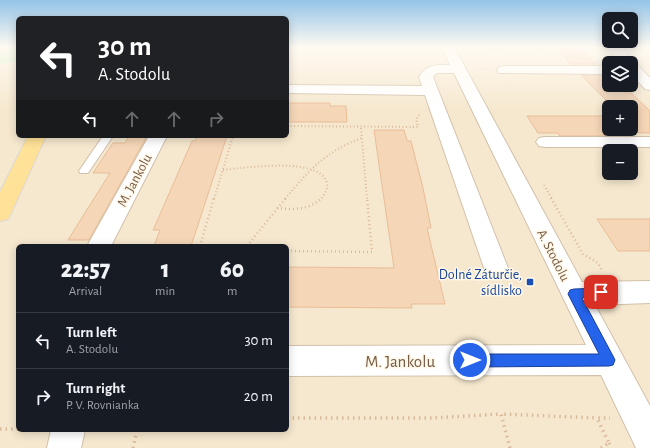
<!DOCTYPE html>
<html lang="en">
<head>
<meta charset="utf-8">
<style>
	:root { --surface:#171b24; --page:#20242c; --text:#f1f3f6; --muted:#9ea1a6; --line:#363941 }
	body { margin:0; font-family:"Alegreya Sans",sans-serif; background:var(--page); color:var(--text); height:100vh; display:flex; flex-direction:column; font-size:15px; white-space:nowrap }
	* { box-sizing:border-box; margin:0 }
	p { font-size:13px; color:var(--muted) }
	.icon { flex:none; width:22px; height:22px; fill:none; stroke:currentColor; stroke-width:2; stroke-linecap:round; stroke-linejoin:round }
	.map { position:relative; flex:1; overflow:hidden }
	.drawer { position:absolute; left:16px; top:244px; width:273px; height:188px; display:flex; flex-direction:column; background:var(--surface); border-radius:6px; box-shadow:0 2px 10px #0003 }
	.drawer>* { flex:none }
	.guide { position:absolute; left:16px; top:16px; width:273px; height:122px; border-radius:6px; box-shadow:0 2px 10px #0003; background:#202124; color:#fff; overflow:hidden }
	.buttons { position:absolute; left:602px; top:12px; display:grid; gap:8px }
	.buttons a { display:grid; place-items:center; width:36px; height:36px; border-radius:6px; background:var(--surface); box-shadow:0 2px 10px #0003; font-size:20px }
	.pin { position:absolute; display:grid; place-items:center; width:34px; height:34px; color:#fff; margin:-17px; border-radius:8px; box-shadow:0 2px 6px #0006 }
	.me { position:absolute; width:44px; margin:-22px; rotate:90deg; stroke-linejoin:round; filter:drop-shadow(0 0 3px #0008) }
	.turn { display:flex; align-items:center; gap:14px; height:84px; padding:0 16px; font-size:18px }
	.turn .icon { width:52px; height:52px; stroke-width:2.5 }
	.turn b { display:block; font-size:28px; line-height:34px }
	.lanes { display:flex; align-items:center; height:38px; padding:0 16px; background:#0003; justify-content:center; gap:20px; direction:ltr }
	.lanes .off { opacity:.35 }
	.eta { display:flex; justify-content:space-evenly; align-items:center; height:68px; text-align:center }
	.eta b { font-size:24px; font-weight:800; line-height:28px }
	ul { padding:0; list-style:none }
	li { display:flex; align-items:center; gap:12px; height:56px; padding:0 16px; border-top:1px solid var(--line) }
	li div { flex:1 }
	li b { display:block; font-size:15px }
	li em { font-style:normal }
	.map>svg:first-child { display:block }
</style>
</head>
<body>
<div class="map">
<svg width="650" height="448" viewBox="0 0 650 448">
	<rect width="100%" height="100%" fill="#fef5e1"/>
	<path fill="#f6e8cf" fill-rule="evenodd" d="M287,47H650V448H0V64L18,61V136H287ZM609,63H631V85H609ZM609,107H631V129H609ZM609,151H631V173H609ZM18,246H287V430H18Z"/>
	<path fill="#cdecbf" d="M0,47H18V61L0,64Z"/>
	<path fill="#f5d6b7" stroke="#e9bd96" d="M555,47H578L596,64H571Z
		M581,75H607L609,77V85H617L626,93H631L650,111V133L608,132L611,136H560L558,133H538L527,116H609V129H631V107H613Z
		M287,103H330V106H346L347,122H287Z
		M374,130H404L407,141H411L423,188L431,228H427L445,304H411L412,308L287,307V267L394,268Z
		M129,136H147L89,240H68L110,173H93L113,143H125Z
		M197,136H227L191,246H154L160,230H153L158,219L192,141H195Z
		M597,219H650V251H618Z"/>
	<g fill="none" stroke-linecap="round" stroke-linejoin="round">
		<g stroke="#d2c0aa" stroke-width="2">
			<path id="service" d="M103,136H113L88,173H80L79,171Z"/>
		</g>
		<g stroke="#d2c0aa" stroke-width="2">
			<path id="minor" d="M442,47H454L582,282L650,281V303L595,305L650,406V448H636L601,375L287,376V346L586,345L454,73H437L433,77L508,268L505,275L496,278L487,275L484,268L425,95L287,93V85L422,86L419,77C427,64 436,65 450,65Z
				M607,47H620L650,78V90L645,89L631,74V63H621Z
				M504,66H609V74L499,73L497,70L499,67Z
				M149,136H167L111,246H87Z
				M545,137H650V147H545L539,146L536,142L539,138Z
				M51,430H85L81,448H47Z"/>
		</g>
		<g stroke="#ded8d3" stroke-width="2">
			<path id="primary" d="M28,136H46L11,213L8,219L0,221V192Z"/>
		</g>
		<path stroke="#dab99a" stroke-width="1.5" stroke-dasharray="0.5 2" stroke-linecap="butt" d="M467,49H546L544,47
			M478,69H489"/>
		<path stroke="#dab99a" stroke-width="2" stroke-dasharray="1 2.5" stroke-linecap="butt" d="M287,126L418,127L416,119L420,114
			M361,128L367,199
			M223,170C244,168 320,156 327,183C328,189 325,194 321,199
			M544,185L552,199
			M214,199L233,136
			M285,199C309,170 326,151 362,138"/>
		<path stroke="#dab99a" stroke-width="2.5" stroke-dasharray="1 3" stroke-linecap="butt" d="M551,198L583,254L598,263L602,271
			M277,208C293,210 309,210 322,198
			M200,246L214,198
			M247,246L286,198
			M287,251L372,252L367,198"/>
		<path stroke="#dab99a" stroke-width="3.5" stroke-dasharray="1.5 4" stroke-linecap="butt" d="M287,418H432L501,414
			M0,429H18
			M609,443L611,448
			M133,448L137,430
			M510,448L501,414L597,418
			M601,448L609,443L597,418H610"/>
		<use href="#service" fill="#fff" fill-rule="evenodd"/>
		<use href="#minor" fill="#fff" fill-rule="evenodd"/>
		<use href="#primary" fill="#ffe297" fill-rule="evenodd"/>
	</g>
	<linearGradient id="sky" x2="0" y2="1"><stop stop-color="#93c4e8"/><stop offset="0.43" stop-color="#fffaf2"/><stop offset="1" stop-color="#fffaf2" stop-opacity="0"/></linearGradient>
	<rect width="650" height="110" fill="url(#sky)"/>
	<path fill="#2563eb" stroke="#184099" d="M601,288L604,289L606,292L604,296L582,298L613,356L615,360L613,365L609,366L470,367L465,365L464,360L465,356L470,354H599L568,294L570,290L574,289Z"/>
	<rect fill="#1a4fb4" stroke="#fff8e9" stroke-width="1.5" x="526" y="278" width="8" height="8" rx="2"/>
	<g text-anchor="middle" stroke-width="3" stroke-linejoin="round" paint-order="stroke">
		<g font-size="14" fill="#775c46" stroke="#fff8e9">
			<text transform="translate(134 180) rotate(-62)" y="5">M. Jankolu</text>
			<text transform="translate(554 255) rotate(63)" y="5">A. Stodolu</text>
		</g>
		<g font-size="14" fill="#164399" stroke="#fff8e9" text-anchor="end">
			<text x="522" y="279">Dolné Záturčie,<tspan x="522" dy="16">sídlisko</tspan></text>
		</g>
		<g font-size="17" fill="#775c46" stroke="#fff8e9">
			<text x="400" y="367">M. Jankolu</text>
		</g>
	</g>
</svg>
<div class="buttons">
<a><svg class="icon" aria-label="search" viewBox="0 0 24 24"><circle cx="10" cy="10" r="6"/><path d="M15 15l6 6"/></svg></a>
<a><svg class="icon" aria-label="layers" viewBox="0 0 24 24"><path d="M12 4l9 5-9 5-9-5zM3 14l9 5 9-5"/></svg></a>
<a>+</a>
<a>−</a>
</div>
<div class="pin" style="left:601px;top:292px;background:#d93025"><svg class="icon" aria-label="arrive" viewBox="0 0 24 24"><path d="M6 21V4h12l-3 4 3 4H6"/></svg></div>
<svg class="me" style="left:470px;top:360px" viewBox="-20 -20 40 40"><circle r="17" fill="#2563eb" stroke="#fff" stroke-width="3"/><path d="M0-11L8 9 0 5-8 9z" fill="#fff"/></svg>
<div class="guide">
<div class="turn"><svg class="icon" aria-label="left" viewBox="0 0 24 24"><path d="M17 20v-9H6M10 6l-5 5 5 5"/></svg><div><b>30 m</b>A. Stodolu</div></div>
<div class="lanes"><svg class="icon" aria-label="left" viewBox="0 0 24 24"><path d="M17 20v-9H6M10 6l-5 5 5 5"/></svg><svg class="icon off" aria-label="ahead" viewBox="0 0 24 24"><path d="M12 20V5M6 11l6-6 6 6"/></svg><svg class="icon off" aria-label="ahead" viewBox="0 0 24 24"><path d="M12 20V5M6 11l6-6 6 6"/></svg><svg class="icon off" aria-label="right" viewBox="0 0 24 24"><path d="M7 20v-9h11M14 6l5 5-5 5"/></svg></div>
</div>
<section class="drawer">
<div class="eta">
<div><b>22:57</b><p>Arrival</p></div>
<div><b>1</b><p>min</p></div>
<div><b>60</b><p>m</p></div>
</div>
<ul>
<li><svg class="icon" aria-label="left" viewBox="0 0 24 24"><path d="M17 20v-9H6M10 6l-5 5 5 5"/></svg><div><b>Turn left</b><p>A. Stodolu</p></div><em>30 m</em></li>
<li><svg class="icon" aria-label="right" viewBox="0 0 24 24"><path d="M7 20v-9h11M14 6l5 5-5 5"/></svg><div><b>Turn right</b><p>P. V. Rovnianka</p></div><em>20 m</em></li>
</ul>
</section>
</div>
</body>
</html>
